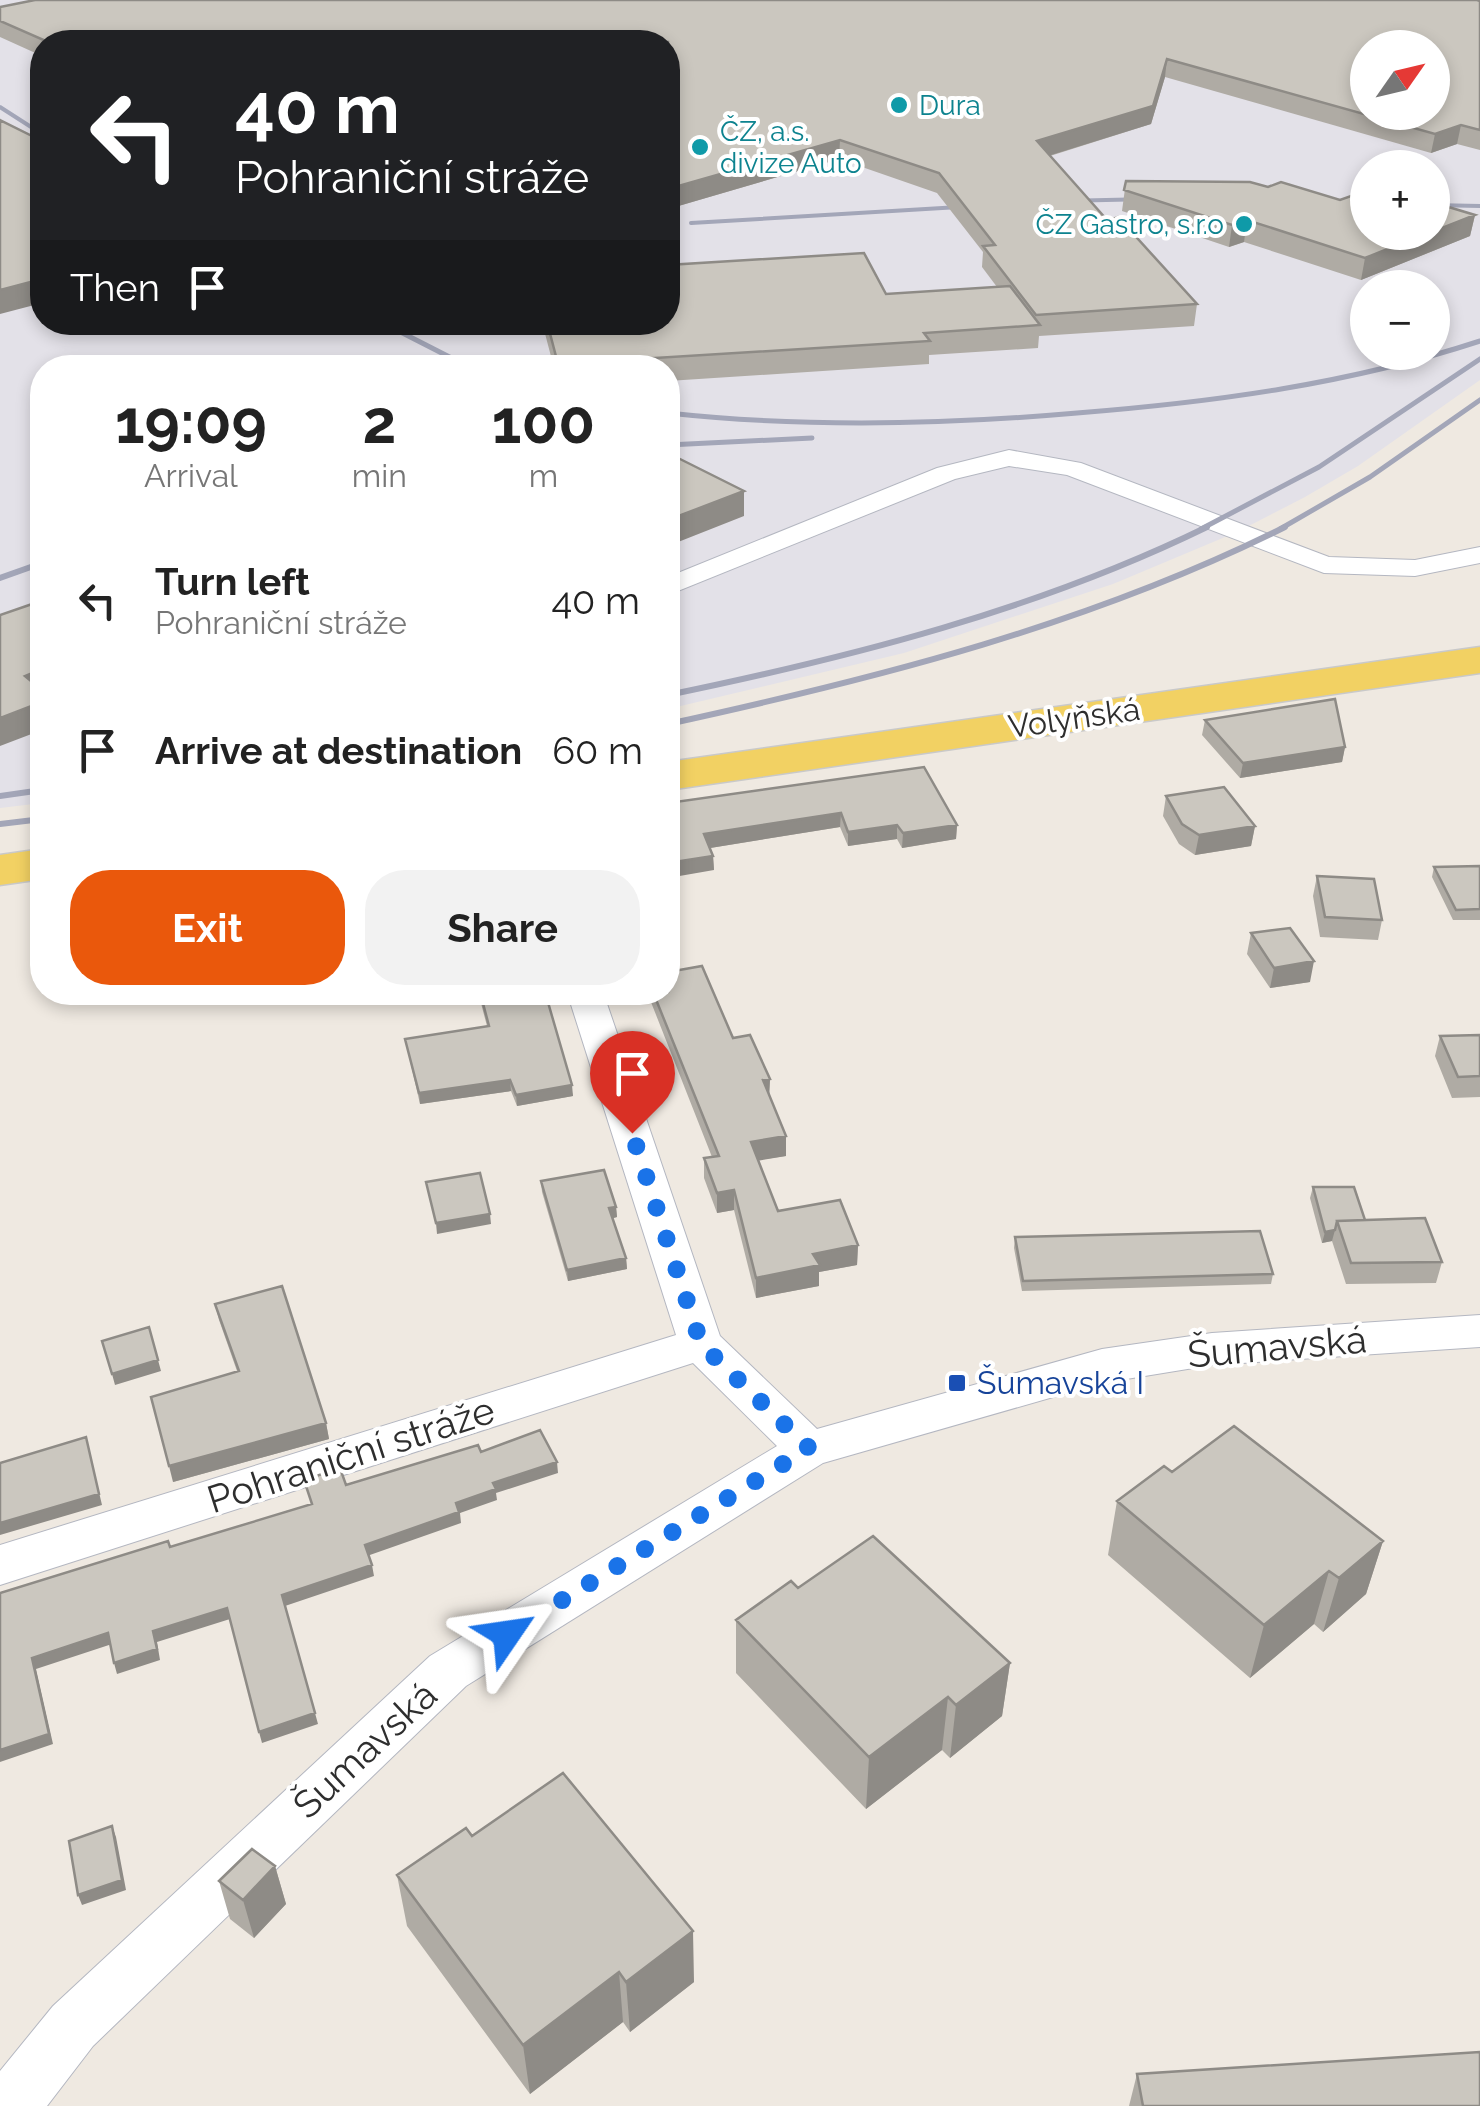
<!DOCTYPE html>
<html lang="en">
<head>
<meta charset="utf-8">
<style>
	:root { --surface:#fff; --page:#f2f2f2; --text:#222; --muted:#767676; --accent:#ea580c }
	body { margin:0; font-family:Raleway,sans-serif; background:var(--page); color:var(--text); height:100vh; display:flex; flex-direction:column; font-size:38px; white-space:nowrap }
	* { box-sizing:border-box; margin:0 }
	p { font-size:32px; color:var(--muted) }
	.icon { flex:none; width:55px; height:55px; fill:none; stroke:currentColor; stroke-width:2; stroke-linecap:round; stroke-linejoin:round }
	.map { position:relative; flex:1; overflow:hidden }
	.details { position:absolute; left:30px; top:355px; width:650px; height:650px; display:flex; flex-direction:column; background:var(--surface); border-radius:40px; box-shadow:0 5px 15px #0003 }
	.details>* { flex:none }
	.guide { position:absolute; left:30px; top:30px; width:650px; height:305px; border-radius:40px; box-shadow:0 5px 15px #0003; background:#202124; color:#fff; overflow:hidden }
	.needle { width:65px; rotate:56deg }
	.tools { position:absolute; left:1350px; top:30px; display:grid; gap:20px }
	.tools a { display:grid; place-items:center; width:100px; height:100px; border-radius:50%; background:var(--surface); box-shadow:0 5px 15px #0003; font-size:50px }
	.pin { position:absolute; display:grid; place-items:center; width:85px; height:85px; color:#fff; margin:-102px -42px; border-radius:50% 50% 50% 0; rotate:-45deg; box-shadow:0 0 10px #0007 }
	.pin .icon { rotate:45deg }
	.me { position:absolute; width:110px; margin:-55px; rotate:58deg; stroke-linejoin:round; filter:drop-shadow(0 0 8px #0008) }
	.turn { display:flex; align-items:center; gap:35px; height:210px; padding:0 40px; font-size:45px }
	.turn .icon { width:130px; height:130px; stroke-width:2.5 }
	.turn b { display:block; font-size:70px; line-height:85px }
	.then { display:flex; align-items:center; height:95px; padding:0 40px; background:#0003; gap:20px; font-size:38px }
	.eta { display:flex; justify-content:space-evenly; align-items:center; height:170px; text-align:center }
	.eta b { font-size:60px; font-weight:700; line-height:70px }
	.primary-button { display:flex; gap:20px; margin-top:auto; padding:20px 40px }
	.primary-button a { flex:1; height:115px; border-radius:40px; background:var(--accent); color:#fff; font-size:40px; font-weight:700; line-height:115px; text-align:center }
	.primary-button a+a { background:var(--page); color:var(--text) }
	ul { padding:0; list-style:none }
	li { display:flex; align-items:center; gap:30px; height:150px; padding:0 40px }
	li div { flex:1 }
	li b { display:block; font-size:38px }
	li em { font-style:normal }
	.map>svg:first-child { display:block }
</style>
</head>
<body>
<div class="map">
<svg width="1480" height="2106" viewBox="0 0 1480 2106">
	<rect width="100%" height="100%" fill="#efe9e1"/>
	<path fill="#e3e1e8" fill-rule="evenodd" d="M0,0H1436L1480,11V380L1358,466L1305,497L1237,532L1113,584L904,653L668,709V368H42V803L0,808ZM42,42H668V322H42ZM1368,48H1432V112H1368ZM1368,168H1432V232H1368ZM1368,288H1432V352H1368Z"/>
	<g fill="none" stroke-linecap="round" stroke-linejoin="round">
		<g stroke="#b4b7c1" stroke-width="2">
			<path id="minor" d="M1009,450L1081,463L1329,557L1415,560L1480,547V563L1415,576L1324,573L1067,475L1009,466L955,479L668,595V577L937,468Z
				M567,992H603L720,1336L817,1429L1102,1349L1212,1333L1480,1315V1347L1212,1365L1102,1383L823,1463L466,1686L93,2046L47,2106H0V2071L53,2006L430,1656L777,1446L693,1363L0,1585V1545L676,1335Z"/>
		</g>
		<g stroke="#c9c9c9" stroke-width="3">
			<path id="primary" d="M1480,647V673L668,790V762Z
				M42,849V879L0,885V855Z"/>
		</g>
		<use href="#minor" fill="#fff" fill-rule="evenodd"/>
		<use href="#primary" fill="#f2d163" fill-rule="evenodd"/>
		<path stroke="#a3a6b8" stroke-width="4" d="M0,107L42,134
			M1061,201L1151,199
			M1432,205L1480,206
			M691,223L976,206"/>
		<path stroke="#a3a6b8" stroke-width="5" d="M381,322L471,368
			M668,413C805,428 940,425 1077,413C1215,402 1349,384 1480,341
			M668,445L812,438
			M1201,529L1319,467L1480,359
			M1280,529L1370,477L1480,400"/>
		<path stroke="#a3a6b8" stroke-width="6" d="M0,578L42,563
			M668,695C852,657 1037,610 1207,527
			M668,724C879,678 1091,624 1285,527
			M0,796L42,790
			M0,824L42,819"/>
	</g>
	<path fill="#afaba4" d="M1480,1V150L1457,144L1431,153L1165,77L1151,124L1050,156L1108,221L1197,304L1194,326L1039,336L1038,348L929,355V364L668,381V368H554L542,322H668L886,294L997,287L982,267L983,252L937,193L839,159L675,207V222L668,224V42H42V56L0,37V7Z
		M1126,181L1268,187L1340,200L1475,215L1470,236L1361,280L1244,242L1229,247L1122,211Z
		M1205,720L1345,747L1342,762L1240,778L1202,735Z
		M924,767L957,825L956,839L902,848L897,839L848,846L840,827L710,848L713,856L714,870L668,803Z
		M1166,796L1255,826L1251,846L1195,855L1179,844L1163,816Z
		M1480,866V920H1453L1432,877L1434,867Z
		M1317,876L1382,920L1378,940L1320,937L1313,896Z
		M1251,933L1310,982L1270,988L1247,954Z
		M478,992H545L573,1096L517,1106L511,1091L420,1104L405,1039L487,1026Z
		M647,992H668L733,1038L770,1079L769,1095L786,1136V1156L758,1160L778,1211L858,1245L857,1265L819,1272V1286L756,1298L734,1210L717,1213L704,1178V1158L712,1157Z
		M1480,1035V1097L1452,1098L1435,1056L1440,1036Z
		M541,1181L616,1207L617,1217L613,1218L626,1258L627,1269L568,1281L542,1192Z
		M1313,1187L1365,1220L1442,1262L1436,1283L1346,1284L1332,1241L1322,1243L1310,1198Z
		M1015,1237L1273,1274L1271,1284L1022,1291L1014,1248Z
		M215,1304L326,1423L329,1439L173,1482L237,1371L219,1320Z
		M1172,1472L1383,1541L1366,1594L1323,1632L1314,1624L1250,1678L1108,1555L1117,1501Z
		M798,1588L1010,1663L1002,1716L950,1758L942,1750L866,1809L736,1673V1620Z
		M472,1836L694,1982L630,2032L623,2022L530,2094L407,1926L397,1875Z
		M275,1866L286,1904L254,1938L230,1919L219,1881Z
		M1137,2074L1480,2106H1129Z"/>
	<path fill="#8e8b86" d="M1167,59L1165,77L1151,124L1035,160L1037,141Z
		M1461,125L1457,144L1431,153L1435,134Z
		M840,140L839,159L675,207V222L668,224V189Z
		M1475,215L1470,236L1361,280L1365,258Z
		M1247,220L1244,242L1229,247L1232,225Z
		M42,279V303L0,314V290Z
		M744,491V516L668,546V520Z
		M42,669V696L25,676Z
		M42,702V730L0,746V718Z
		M1345,747L1342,762L1240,778L1243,763Z
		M841,813L840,827L704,849V834Z
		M897,825V839L848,846V832Z
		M957,825L956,839L902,848L903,833Z
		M1255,826L1251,846L1195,855L1199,835Z
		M713,856L714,870L668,878V863Z
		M1314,961L1310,982L1270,988L1274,968Z
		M770,1079L769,1098L763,1080Z
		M510,1080L511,1091L420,1104L419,1093Z
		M572,1085L573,1096L517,1106L516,1095Z
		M786,1136V1156L751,1162V1142Z
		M734,1190V1210L717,1213V1193Z
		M616,1207L617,1217L610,1219L609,1208Z
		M490,1214L491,1224L437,1234L436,1223Z
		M1335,1230L1332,1241L1322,1243L1325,1232Z
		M858,1245L857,1265L819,1272V1286L756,1298V1278L813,1254Z
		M626,1258L627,1269L568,1281L567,1270Z
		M158,1360L161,1371L115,1385L112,1374Z
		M326,1423L329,1439L173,1482L169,1466Z
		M86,1437L102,1505L0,1535V1523Z
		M557,1462L558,1473L496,1493L497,1500L460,1513L461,1523L367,1556L365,1545L456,1503L493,1483Z
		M1383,1541L1366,1594L1323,1632L1339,1578Z
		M372,1565L374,1576L285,1606L282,1595Z
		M1329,1571L1314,1624L1250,1678L1264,1625Z
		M227,1608L230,1619L157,1642L160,1660L117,1674L114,1663L153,1631Z
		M108,1633L112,1644L36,1669L53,1744L0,1762V1750L32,1658Z
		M1010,1663L1002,1716L950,1758L956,1705Z
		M948,1697L942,1750L866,1809L869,1757Z
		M315,1713L318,1724L262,1743L259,1732Z
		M112,1826L116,1837L126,1890L82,1905L78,1895Z
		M275,1866L286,1904L254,1938L243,1900Z
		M693,1931L694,1982L630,2032L626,1982Z
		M619,1972L623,2022L530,2094L523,2045Z"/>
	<path fill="#cbc7bf" stroke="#8e8b86" stroke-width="2.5" fill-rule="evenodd" d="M35,0H1477L1480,1V130L1461,125L1435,134L1167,59L1153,106L1037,141L1108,221L1118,217L1197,304L1036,315L983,246L995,245L939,173L840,140L668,189V42H48L0,21V7ZM1368,48H1432V112H1368Z
		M0,120L42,141V279L0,290Z
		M1126,181L1250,182L1268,187L1281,182L1340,200L1368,190V232H1430L1365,258L1247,220L1232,225L1124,190Z
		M1432,202L1475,215L1432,232Z
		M864,253L886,294L1010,286L1040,325L924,333L930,341L558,364L547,322H668V265Z
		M668,453L744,491L668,520Z
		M38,602L42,605V669L25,676L42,690V702L0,718V615Z
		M1335,699L1345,747L1243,763L1205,720Z
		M924,767L957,825L903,833L897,825L848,832L841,813L704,834L713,856L668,863V803Z
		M1224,787L1255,826L1199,835L1182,824L1166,796Z
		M1480,866V909L1456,910L1434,867Z
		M1317,876L1374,879L1382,920L1325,917Z
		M1290,928L1314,961L1274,968L1251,933Z
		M702,966L733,1038L750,1035L770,1079L763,1080L786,1136L751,1142L778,1211L840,1200L858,1245L813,1254L820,1265L756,1278L734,1190L717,1193L704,1158L719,1156L653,992H668V972Z
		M480,992H545L572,1085L516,1095L510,1080L419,1093L405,1039L489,1026Z
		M1480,1035V1076L1458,1077L1440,1036Z
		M604,1170L616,1207L609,1208L626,1258L567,1270L541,1181Z
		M480,1173L490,1214L436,1223L426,1182Z
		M1313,1187H1354L1365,1220L1337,1221L1335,1230L1325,1232Z
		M1425,1218L1442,1262L1351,1263L1337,1221Z
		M1260,1231L1273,1274L1023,1281L1015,1237Z
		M282,1286L326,1423L169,1466L151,1397L239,1371L215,1304Z
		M149,1327L158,1360L112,1374L102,1341Z
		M1234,1426L1383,1541L1339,1578L1329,1571L1264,1625L1117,1501L1164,1466L1172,1472Z
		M540,1430L557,1462L493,1483L496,1489L456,1503L459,1512L365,1545L372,1565L282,1595L315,1713L259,1732L227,1608L153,1631L157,1649L114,1663L108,1633L32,1658L49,1734L0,1750V1593L168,1541L170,1547L312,1504L304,1480L340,1468L346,1485L478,1445L481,1452Z
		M86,1437L99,1494L0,1523V1463Z
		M873,1536L1010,1663L956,1705L948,1697L869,1757L736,1620L791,1581L798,1588Z
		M563,1773L693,1931L626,1982L619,1972L523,2045L397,1875L466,1828L472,1836Z
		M112,1826L122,1880L78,1895L69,1841Z
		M252,1849L275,1866L243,1900L219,1881Z
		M1480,2052V2106H1143L1137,2074Z"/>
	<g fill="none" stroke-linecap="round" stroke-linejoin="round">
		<path stroke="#1a73e8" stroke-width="18" stroke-dasharray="0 32.4" d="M507,1634L809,1448L701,1344L632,1133"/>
	</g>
	<g fill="#0f9aa8" stroke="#fff" stroke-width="4">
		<circle cx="899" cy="105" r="10"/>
		<circle cx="700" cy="147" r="10"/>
		<circle cx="1244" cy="224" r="10"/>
	</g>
	<rect fill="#1a4fb4" stroke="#fff" stroke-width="4" x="947" y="1373" width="20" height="20" rx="5"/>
	<g text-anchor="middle" stroke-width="8" stroke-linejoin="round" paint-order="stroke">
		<g font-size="28" fill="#0d838f" stroke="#fff" text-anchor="start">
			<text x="919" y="115">Dura</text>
			<text x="720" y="141">ČZ, a.s.<tspan x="720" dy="32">divize Auto</tspan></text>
			<text x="1224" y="234" text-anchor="end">ČZ Gastro, s.r.o</text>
		</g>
		<g font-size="32" fill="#2e2e2e" stroke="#fff">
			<text transform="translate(1074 718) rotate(-8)" y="11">Volyňská</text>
		</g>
		<g font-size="32" fill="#164399" stroke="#fff" text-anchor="start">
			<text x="977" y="1394">Šumavská I</text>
		</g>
		<g font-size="38" fill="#2e2e2e" stroke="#fff">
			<text transform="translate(1277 1347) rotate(-5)" y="13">Šumavská</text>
			<text transform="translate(351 1455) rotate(-18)" y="13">Pohraniční stráže</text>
			<text transform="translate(365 1750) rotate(-43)" y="13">Šumavská</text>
		</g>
	</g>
</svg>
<div class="tools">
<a><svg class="needle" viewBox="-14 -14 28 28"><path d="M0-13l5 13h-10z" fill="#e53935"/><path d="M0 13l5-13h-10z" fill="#767676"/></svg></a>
<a>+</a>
<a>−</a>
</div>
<div class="pin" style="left:632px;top:1133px;background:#d93025"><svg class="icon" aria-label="arrive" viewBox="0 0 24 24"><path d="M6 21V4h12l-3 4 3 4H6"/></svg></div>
<svg class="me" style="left:507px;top:1634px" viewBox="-20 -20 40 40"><path d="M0-17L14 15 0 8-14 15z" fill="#1a73e8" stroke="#fff" stroke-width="4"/></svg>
<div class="guide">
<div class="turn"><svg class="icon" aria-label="left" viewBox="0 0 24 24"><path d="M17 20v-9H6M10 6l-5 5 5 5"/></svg><div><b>40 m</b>Pohraniční stráže</div></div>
<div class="then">Then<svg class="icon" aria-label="arrive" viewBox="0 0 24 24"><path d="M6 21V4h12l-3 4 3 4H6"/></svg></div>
</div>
<section class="details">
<div class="eta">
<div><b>19:09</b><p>Arrival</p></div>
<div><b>2</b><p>min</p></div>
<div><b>100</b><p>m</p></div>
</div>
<ul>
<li><svg class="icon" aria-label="left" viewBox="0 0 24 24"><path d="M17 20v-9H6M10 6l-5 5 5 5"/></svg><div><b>Turn left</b><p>Pohraniční stráže</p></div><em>40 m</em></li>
<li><svg class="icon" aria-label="arrive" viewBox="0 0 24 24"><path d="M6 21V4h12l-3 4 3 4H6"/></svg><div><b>Arrive at destination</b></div><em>60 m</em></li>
</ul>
<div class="primary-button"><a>Exit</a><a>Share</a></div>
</section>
</div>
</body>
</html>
